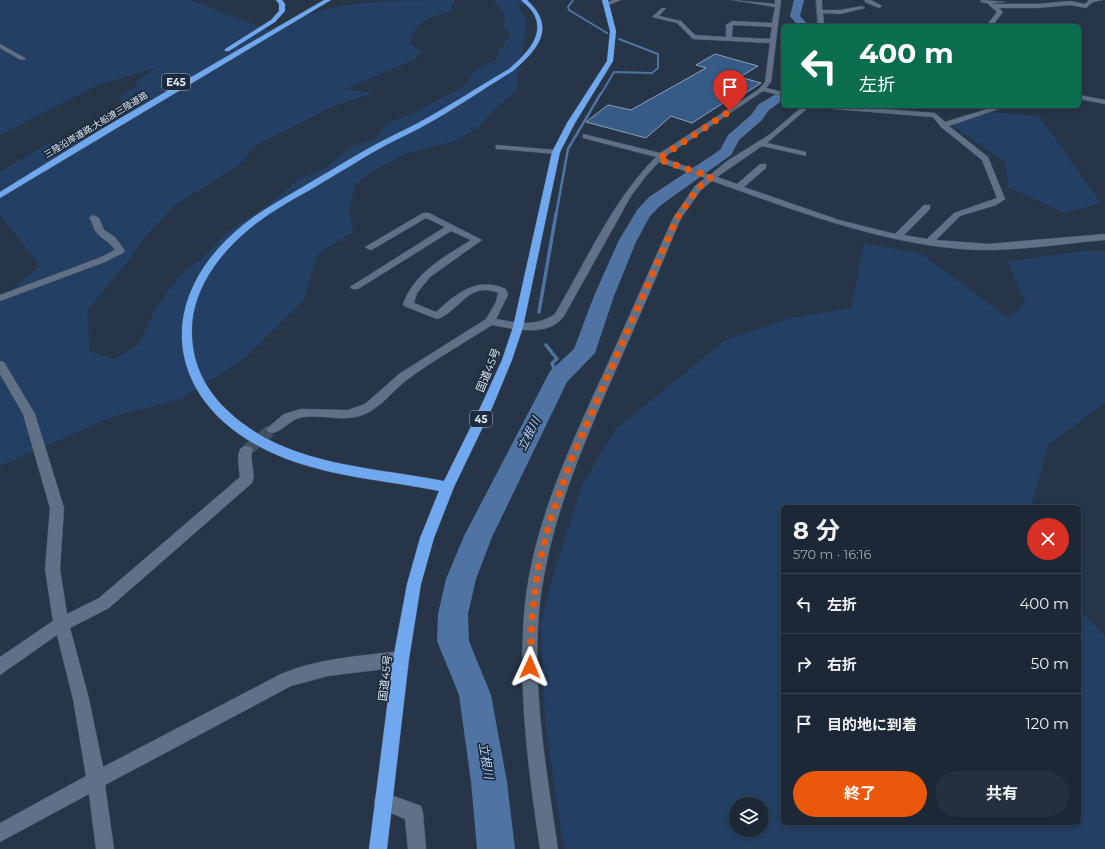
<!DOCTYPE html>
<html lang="ja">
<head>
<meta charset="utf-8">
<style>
	:root { --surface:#1c2836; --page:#25303e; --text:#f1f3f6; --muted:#a0a6ad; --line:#3a4451; --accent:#ea580c }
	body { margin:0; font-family:Montserrat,"Noto Sans JP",sans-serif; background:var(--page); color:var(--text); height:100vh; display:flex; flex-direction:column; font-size:15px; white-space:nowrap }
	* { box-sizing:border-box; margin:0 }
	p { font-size:13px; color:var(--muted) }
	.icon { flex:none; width:22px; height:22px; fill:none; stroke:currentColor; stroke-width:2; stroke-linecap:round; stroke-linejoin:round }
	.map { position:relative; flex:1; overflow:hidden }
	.sheet { position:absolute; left:781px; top:505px; width:300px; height:320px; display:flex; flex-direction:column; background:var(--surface); border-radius:6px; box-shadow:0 2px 6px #0003,0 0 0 1px var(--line) }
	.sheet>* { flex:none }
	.banner { position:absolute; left:781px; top:24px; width:300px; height:84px; border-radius:6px; box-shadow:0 2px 6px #0003,0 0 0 1px var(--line); background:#0b6e4f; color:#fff; overflow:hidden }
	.controls { position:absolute; left:729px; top:797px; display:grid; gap:8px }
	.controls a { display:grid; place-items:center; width:40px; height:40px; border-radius:50%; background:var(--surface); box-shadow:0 2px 6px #0003,0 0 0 1px var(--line); font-size:20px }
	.pin { position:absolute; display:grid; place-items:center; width:34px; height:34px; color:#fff; margin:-41px -17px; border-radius:50% 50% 50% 0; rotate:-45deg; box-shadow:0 0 4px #0007 }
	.pin .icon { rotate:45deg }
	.me { position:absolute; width:44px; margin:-22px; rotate:1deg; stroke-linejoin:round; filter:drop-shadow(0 0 3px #0008) }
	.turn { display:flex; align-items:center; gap:14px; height:84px; padding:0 12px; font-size:18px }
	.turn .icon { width:52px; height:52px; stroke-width:2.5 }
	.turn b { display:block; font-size:28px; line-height:34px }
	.round { display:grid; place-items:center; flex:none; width:42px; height:42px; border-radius:21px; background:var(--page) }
	.summary { display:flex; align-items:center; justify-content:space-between; height:68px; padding:0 12px }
	h1 { font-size:24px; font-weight:700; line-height:30px }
	.primary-button { display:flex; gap:8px; margin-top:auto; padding:8px 12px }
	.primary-button a { flex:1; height:46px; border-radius:24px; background:var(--accent); color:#fff; font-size:16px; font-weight:700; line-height:46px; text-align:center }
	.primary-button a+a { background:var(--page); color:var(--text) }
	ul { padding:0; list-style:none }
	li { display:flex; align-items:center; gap:12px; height:60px; padding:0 12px; border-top:1px solid var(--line) }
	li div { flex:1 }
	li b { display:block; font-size:15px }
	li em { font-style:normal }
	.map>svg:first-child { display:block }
</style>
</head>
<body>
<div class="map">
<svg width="1105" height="849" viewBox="0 0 1105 849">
	<rect width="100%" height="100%" fill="#263548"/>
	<path fill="#233f63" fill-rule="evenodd" d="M0,0H190L269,30C325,0 393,0 456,0L451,5L454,11C431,16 416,19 409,43L422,52L414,60L345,89L373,93L329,108L255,146L239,165L175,205L144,238L129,260L87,311L90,352L115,359L138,345L157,306L181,274L201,259L229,231L269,204L298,180L325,168L350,147L374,139L389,122L412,114L465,86L475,70L496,60L500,49L511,34L504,28L505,16L494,0H529L532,3L518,5L526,20V28L516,92L499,105L478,127L458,140L405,154L374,170L355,185L349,210L353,232L318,254L303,301L245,358L181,399L110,417H112L0,466V299L40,266L0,215V172L47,144L95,137L124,126L127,119L126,112L120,108L121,95L135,87L139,79L159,67L98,85L0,135Z
		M983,111L1039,116L1101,203L1065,213L1008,187L1005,162L953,126Z
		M864,243L922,254L1008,318L1025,303L1008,261L1085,251H1105V403L1048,445L1031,507H783V823H1079V610L1105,636V849H566L562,838L545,720L541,623L555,569L582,485L616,429L725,340L790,318L851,308ZM736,804H762V830H736Z"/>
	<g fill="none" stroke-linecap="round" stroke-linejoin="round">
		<path stroke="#4f74a3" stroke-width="2" d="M573,0L568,7L569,10L607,33
			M601,94L614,72L652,73L658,68V54L619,39"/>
		<path stroke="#4f74a3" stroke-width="2.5" d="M556,215L568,149L601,93"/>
		<path stroke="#4f74a3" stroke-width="3.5" d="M539,312L556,214
			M546,345L557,359L552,363L556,373"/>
		<path stroke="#4f74a3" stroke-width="4" d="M556,372L558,377"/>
		<path fill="#4f74a3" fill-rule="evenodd" d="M794,0H804L800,16L809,26H798L790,16Z
			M783,90V100L769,110L761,121L739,140L731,155L661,205L650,216L636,242L614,296L595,353L567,382L492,537L476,579L468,614L469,641L491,695L507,782L515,849H477L471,782L459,695L437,641L438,614L446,579L464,536L547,377L550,371L574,349L594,296L618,242L637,210L649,197L720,150L728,135L751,115L759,104Z"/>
	</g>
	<path fill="#375b87" stroke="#8fa1b8" d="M715,54L758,66L740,77L761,83L739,97L734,96L692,123L671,116L646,138L586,122L608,105L631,110L706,68L696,65Z"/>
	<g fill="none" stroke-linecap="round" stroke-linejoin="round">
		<path stroke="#425062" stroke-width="12" stroke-dasharray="12 6" stroke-linecap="butt" d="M247,450L272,429"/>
		<g stroke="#455263" stroke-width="1">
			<path id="minor" d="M613,0H621L606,6L603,4Z
				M732,0L775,4V0H781L771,82L766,88L783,92V96L763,91L663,158L710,175L727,161L769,135L803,106H810L767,143L806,152V156L762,146L717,177L737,184L760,164H766V168L744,187L839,220L895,234L924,205H930V209L904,235L927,239L954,213L997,198L982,160L941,127L933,117L820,108L817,106H846L935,113L945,122L997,106H1007L949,126L988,157L1005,199L996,205L960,216L936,240L988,244L1105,234V240C1059,244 1005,253 960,249C873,241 794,210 712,181L701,190L681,218C660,268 639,318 617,367C584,443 550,519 540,602C531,684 546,768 558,849H540C528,768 517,686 525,604C534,522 571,444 605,370C628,319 650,269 673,218L695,186L705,178L659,162L646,176L631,196L564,316C548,338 514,329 492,325C464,343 434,360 408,379C392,391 381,408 363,415C342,423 320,413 299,418C288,421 279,436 268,432L266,429L284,414L301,409L348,410L365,404L399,374L486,319L496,302L498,293C469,280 457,314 437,319L404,306L403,304C415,272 444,257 471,240L451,231L358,289H352L350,287L445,227L426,218L373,249L370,250L365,247L423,213H429L482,240L430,277L417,293L414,303L436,312C457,293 477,276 506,289L508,295L496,319C518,323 536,327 555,314C585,263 614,198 656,157L583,138V134L660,153L758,90L765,82L770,43L693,39L677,23L652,17L662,8H666L659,16L681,21L695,35L726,37V25L732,21L772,23L775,7ZM733,25L772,27L770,39L732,37Z
				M816,0H822V10H840L862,6L865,8L840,14L823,13L824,26H818Z
				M865,0H871L882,6L879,8L865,2Z
				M981,0L1006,2L992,3L995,4H1037L1070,1L1085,4L1089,0H1103L1093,2L1086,8L1070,5L1037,8H999L1003,12L992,26H986L997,12L987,3L981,2Z
				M0,44L25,58L26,59L21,60L0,48Z
				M1079,95L1105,100V104L1079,99Z
				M496,145L556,150L560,152L556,154L499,149H496Z
				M93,215L99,218L104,230L115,237L125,251L123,253L105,262L0,301V295L99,258L115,250C108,240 101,239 96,232C93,228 93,222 89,218Z
				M0,361L4,362L35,414L64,508L60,569L67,614L99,598L240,477C239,467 233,441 251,447L253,450C248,460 257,473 252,483L109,608L70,628L89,699L103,767L281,674C320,658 360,656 401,651L407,653L409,659L407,665L401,667L328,676L291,686L105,785L114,849H96L89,794L0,842V823L86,776L73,699L57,635L0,675V657L53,621L45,569L50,508L23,414L0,374Z
				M383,792L421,806L423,813L426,849H408L405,819L377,807L374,801L377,795Z"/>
		</g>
		<g stroke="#455263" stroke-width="1">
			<path id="highway" d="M276,0H282L285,4V11L275,22L229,51H225V49L271,20L279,11V4Z
				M324,0H331L0,198V192L100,130Z
				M521,0H527C557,28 538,49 513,71C482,90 452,111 420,128C409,134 397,139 386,145C362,158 339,173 315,187C292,200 268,213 248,230C217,256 190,293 192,336C193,364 205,389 226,409C284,466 368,466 444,481L480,408L502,360L513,327L552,152L567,123L607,61L610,31L602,0H608L616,31L613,61L575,123L560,152L523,327L512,360L492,408L454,487L434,538L421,584L409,659L387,849H369L393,659L407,584L420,538L439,491C385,480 328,477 277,455C167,408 148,302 243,225C264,208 288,196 311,182C337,167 362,151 388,138C397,133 407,129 416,124C448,107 478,87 509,69C525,55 548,34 532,11C529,7 525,4 521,0Z"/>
		</g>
		<use href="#minor" fill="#607187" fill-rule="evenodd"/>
		<use href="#highway" fill="#70a8ef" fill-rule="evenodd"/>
	</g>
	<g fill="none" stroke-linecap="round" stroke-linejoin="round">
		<path stroke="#ea580c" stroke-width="7" stroke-dasharray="0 12.6" d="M530,667L532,616L538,569L549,524L571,460L677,218L698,188L711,177L658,159L730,111"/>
	</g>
	<g text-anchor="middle" stroke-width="3.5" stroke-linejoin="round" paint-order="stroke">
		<g font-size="9" fill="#e2ecf8" stroke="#1c2b3d">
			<text transform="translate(96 125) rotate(-31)" y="3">三陸沿岸道路;大船渡三陸道路</text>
		</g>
		<g fill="#1c2b3d" stroke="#a7b2c0" stroke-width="1">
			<rect x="162" y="74" width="28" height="16" rx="3"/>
			<rect x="470" y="411" width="22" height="16" rx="3"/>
		</g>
		<g font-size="10" font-weight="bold" fill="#e2ecf8">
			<text x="176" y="86">E45</text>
			<text x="481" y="423">45</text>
		</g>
		<g font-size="11" fill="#e2ecf8" stroke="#1c2b3d">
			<text transform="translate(488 370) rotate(-68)" y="4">国道45号</text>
			<text transform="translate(385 678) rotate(-83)" y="4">国道45号</text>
		</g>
		<g font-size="12" font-style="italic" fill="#b1d2fb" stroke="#1c2b3d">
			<text transform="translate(529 434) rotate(-63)" y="4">立根川</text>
			<text transform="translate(486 761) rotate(81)" y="4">立根川</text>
		</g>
	</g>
</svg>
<div class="controls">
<a><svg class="icon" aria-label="layers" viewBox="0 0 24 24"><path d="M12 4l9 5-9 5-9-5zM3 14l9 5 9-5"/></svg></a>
</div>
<div class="pin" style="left:730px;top:111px;background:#d93025"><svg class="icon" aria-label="arrive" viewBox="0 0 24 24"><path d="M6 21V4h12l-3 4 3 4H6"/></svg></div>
<svg class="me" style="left:530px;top:667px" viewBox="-20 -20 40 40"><path d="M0-17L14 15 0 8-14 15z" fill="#ea580c" stroke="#fff" stroke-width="4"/></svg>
<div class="banner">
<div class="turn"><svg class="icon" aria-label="left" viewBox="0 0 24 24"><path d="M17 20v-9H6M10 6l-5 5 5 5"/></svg><div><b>400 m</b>左折</div></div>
</div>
<section class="sheet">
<div class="summary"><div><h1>8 分</h1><p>570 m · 16:16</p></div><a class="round" style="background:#d93025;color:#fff"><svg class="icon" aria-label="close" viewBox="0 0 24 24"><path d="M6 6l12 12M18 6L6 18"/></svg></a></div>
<ul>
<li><svg class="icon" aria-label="left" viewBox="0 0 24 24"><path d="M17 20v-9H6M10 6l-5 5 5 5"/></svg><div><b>左折</b></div><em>400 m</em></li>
<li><svg class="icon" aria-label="right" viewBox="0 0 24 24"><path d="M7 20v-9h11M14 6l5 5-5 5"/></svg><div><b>右折</b></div><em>50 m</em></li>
<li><svg class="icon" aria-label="arrive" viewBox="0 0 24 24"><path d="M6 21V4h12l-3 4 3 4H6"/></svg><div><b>目的地に到着</b></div><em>120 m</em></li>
</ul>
<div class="primary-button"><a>終了</a><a>共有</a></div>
</section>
</div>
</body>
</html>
